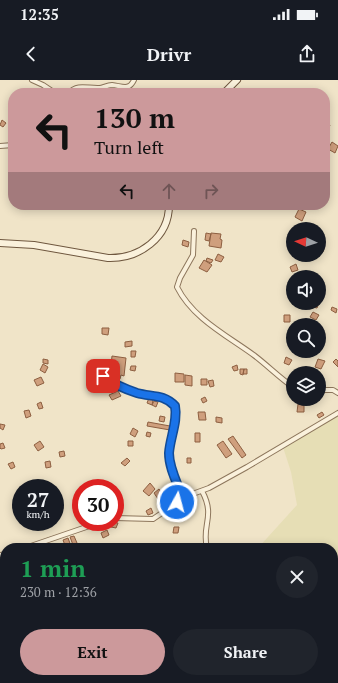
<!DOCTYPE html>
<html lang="en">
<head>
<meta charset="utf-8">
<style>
	:root { --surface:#171b24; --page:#20242c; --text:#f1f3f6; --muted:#9ea1a6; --accent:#cc999b }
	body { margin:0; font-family:"PT Serif",serif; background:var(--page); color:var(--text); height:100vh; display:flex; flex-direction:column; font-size:15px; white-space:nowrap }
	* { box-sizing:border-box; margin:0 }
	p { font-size:13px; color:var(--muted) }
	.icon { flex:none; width:22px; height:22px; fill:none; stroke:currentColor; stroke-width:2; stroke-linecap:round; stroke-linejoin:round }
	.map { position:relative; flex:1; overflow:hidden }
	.sheet { position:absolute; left:0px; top:463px; width:338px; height:140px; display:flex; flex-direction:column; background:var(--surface); border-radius:16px 16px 0 0; box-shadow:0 2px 10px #0003 }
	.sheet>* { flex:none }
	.top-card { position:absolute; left:8px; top:8px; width:322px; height:122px; border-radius:16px; box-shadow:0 2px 10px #0003; background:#cc999b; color:#111; overflow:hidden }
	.needle { width:26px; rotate:274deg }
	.buttons { position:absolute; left:286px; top:142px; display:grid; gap:8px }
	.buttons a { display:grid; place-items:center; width:40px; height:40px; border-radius:50%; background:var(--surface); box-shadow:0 2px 10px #0003; font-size:20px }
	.speed { position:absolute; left:12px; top:399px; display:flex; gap:8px; font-size:20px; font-weight:700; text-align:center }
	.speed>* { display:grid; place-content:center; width:52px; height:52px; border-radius:50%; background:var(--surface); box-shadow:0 2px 10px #0003; line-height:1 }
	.speed small { font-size:10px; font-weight:400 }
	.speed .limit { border:6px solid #d22; background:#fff; color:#111 }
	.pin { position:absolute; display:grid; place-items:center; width:34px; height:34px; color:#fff; margin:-17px; border-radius:8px; box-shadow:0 2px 6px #0006 }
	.me { position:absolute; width:44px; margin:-22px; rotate:7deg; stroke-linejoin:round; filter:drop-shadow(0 0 3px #0008) }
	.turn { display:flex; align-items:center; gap:14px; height:84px; padding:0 20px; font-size:18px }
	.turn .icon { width:52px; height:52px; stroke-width:2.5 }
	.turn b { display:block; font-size:28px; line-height:34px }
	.lanes { display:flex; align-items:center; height:38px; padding:0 20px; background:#0003; justify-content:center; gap:20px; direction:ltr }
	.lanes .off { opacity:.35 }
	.round { display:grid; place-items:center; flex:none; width:42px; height:42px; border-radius:21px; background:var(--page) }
	.summary { display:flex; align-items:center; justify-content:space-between; height:68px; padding:0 20px }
	h1 { font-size:24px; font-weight:700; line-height:30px; color:#1e9e55 }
	.primary-button { display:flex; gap:8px; margin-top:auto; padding:8px 20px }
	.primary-button a { flex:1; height:46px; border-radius:24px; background:var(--accent); color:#111; font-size:16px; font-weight:700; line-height:46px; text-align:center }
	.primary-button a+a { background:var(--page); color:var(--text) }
	.status { display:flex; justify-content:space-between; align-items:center; height:28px; padding:0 20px; background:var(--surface); direction:ltr }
	.status svg { height:11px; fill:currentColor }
	header { display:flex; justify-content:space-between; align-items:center; height:52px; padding:0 20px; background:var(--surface); font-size:18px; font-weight:700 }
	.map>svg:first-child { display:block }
</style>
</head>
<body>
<div class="status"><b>12:35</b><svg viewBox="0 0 49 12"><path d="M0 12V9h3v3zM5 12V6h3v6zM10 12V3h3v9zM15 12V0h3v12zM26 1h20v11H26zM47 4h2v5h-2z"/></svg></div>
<header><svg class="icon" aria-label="back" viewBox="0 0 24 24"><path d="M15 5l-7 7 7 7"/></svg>Drivr<svg class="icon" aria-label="share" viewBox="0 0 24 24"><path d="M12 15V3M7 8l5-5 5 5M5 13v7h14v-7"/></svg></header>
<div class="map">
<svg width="338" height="603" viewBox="0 0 338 603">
	<rect width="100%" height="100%" fill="#f0e4c8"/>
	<path fill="#e6deb5" d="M338,334V517H333V468H258L297,425L291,392L283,367Z"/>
	<path fill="#cf9f7d" stroke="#8d5f41" d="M2,40L6,43L3,47L0,45Z
		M325,42L330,45L328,50L325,48Z
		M332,62L338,66L335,73L328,69Z
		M299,129L306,132L302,141L295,137Z
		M206,153L211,154L209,161L205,160Z
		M211,153L221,154L220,159L222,160L221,168L209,166Z
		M183,160L189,162L188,167L182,165Z
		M319,167L324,168L323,172L319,171Z
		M218,174L224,177L221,182L215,180Z
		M207,178L213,180L211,183L206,181Z
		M204,180L212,185L207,192L199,188Z
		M296,184L298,190L292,192L290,187Z
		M309,223H319L317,228L309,226Z
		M332,227L337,229L336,233L331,230Z
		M313,232L319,235L316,240L310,237Z
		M284,235H290V242H284Z
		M102,248H109L108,255L102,254Z
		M132,261V266L125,267V262Z
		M131,271H136L135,277H131Z
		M112,276L126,278L124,296L121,295L120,299H115L116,294H110Z
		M286,277L292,280L289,285L284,283Z
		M43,279L48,280V284L43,283Z
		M318,279L325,281L321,289L315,287Z
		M336,279L338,281V287L333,282Z
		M43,284L48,287L45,293L40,290Z
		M237,285L238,290L234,291L232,287Z
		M131,286H136L135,291L130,290Z
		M240,289H244L243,295L240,294Z
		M244,289H247V294H243Z
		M175,293L184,294V302H175Z
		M185,295L192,296V306L185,305Z
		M41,297L44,303L37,306L34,300Z
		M201,299H207V305H201Z
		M213,300L214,306L210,307L208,301Z
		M118,311L121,316L112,320L109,315Z
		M205,317L207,321L203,323L201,319Z
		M149,318L153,320L152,325L147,323Z
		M154,321L158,322L156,327L152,325Z
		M41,322L43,328L39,329L37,324Z
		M298,324L304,325V332H297Z
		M29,330L31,336L26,338L24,331Z
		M198,332H205L206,340H199Z
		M322,332L324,335L319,338L317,335Z
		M160,336L165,337L164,342L159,341Z
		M216,337L222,338V343L216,342Z
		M148,342L170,346V350L147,346Z
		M0,344L5,345L3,350L0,348Z
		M133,348L138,351L135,357L130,354Z
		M147,352L151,353L150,357L146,356Z
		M195,353H200V362H195Z
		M233,356L246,375L242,378L228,359Z
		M40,361L44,367L38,371L34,365Z
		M128,361H133V366H128Z
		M223,361L232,374L226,378L217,365Z
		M3,363L5,368L1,369L0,368V364Z
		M64,371L65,376L60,377L59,372Z
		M127,378L130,381L125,386L121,383Z
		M187,378H191V383H187Z
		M50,381L51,387L46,388L45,382Z
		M13,382L15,387L11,389L8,384Z
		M150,403L155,409L149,416L143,411Z
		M159,409L163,416L158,419L154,413Z
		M162,419L166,421L164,426L160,424Z
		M151,428L153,433L148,435L146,431Z
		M174,431L178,433L175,437L172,435Z
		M112,442L118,443L116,448L111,447Z
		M174,447H179L178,453H173Z
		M107,450L109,455L103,458L101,453Z
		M74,456L77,463L73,465L70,457Z
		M68,458L71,466L66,468L63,460Z
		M107,598H113L111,603H105Z
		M153,598H162L160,603L153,600Z
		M173,600L180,601L179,603H173Z"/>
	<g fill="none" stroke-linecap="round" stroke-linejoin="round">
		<g stroke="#8d765c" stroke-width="6">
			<path id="street" d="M32,0L43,5L55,13
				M69,13C78,3 88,9 100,8C104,7 108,5 112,5C122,6 129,11 134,0
				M0,66L13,65
				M194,151L193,175L180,198L177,207C193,239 228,256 255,276C268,286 280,298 293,307
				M98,287C108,304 126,311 144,314C156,317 166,316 175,326C178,341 170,358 169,373C169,389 178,404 183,419
				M319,310H333L338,313
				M202,411C216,437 201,445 207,468
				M115,438L153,439L187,416L209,408L247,387L338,333
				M25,468L101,442
				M0,475L5,474
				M217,598L218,603
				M326,598L330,603
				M168,603L169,598"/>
		</g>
		<g stroke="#6f573f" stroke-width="8">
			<path id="secondary" d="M224,13L237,0
				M0,163L34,165L108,178C139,179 169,158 169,125"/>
		</g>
		<use href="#street" stroke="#faf1dc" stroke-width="4"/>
		<use href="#secondary" stroke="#faf1dc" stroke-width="6"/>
	</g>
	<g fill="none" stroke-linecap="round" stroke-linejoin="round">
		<g stroke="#114b97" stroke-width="10">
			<path id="route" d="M103,296C113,304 125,309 137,313C151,317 164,314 175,326C178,341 170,358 169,373C169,389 178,404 183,419L177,422"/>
		</g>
		<use href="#route" stroke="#1a73e8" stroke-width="7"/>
	</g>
</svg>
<div class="buttons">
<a><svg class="needle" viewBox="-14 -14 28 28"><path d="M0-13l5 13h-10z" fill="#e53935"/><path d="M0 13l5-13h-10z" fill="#9ea1a6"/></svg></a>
<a><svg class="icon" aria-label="sound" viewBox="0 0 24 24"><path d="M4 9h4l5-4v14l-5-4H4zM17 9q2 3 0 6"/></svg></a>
<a><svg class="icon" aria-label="search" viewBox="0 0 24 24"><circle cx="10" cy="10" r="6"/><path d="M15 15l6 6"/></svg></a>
<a><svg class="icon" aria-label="layers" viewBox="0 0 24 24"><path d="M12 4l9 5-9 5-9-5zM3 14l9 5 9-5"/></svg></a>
</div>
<div class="speed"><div>27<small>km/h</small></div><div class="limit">30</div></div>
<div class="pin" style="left:103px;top:296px;background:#d93025"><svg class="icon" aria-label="arrive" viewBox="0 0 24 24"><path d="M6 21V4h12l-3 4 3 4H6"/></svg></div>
<svg class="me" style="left:177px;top:422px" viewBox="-20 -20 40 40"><circle r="17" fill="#1a73e8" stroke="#fff" stroke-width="3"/><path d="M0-11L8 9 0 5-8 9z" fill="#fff"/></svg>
<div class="top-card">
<div class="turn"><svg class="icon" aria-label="left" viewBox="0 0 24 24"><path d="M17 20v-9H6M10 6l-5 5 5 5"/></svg><div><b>130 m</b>Turn left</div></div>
<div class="lanes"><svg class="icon" aria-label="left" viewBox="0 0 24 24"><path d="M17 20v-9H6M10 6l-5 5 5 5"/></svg><svg class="icon off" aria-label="ahead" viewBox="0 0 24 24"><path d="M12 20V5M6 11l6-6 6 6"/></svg><svg class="icon off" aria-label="right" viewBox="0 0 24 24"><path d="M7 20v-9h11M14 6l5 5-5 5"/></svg></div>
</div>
<section class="sheet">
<div class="summary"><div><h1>1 min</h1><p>230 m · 12:36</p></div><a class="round"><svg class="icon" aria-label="close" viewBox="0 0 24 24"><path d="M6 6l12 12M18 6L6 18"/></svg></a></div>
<div class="primary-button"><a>Exit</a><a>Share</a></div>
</section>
</div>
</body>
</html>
